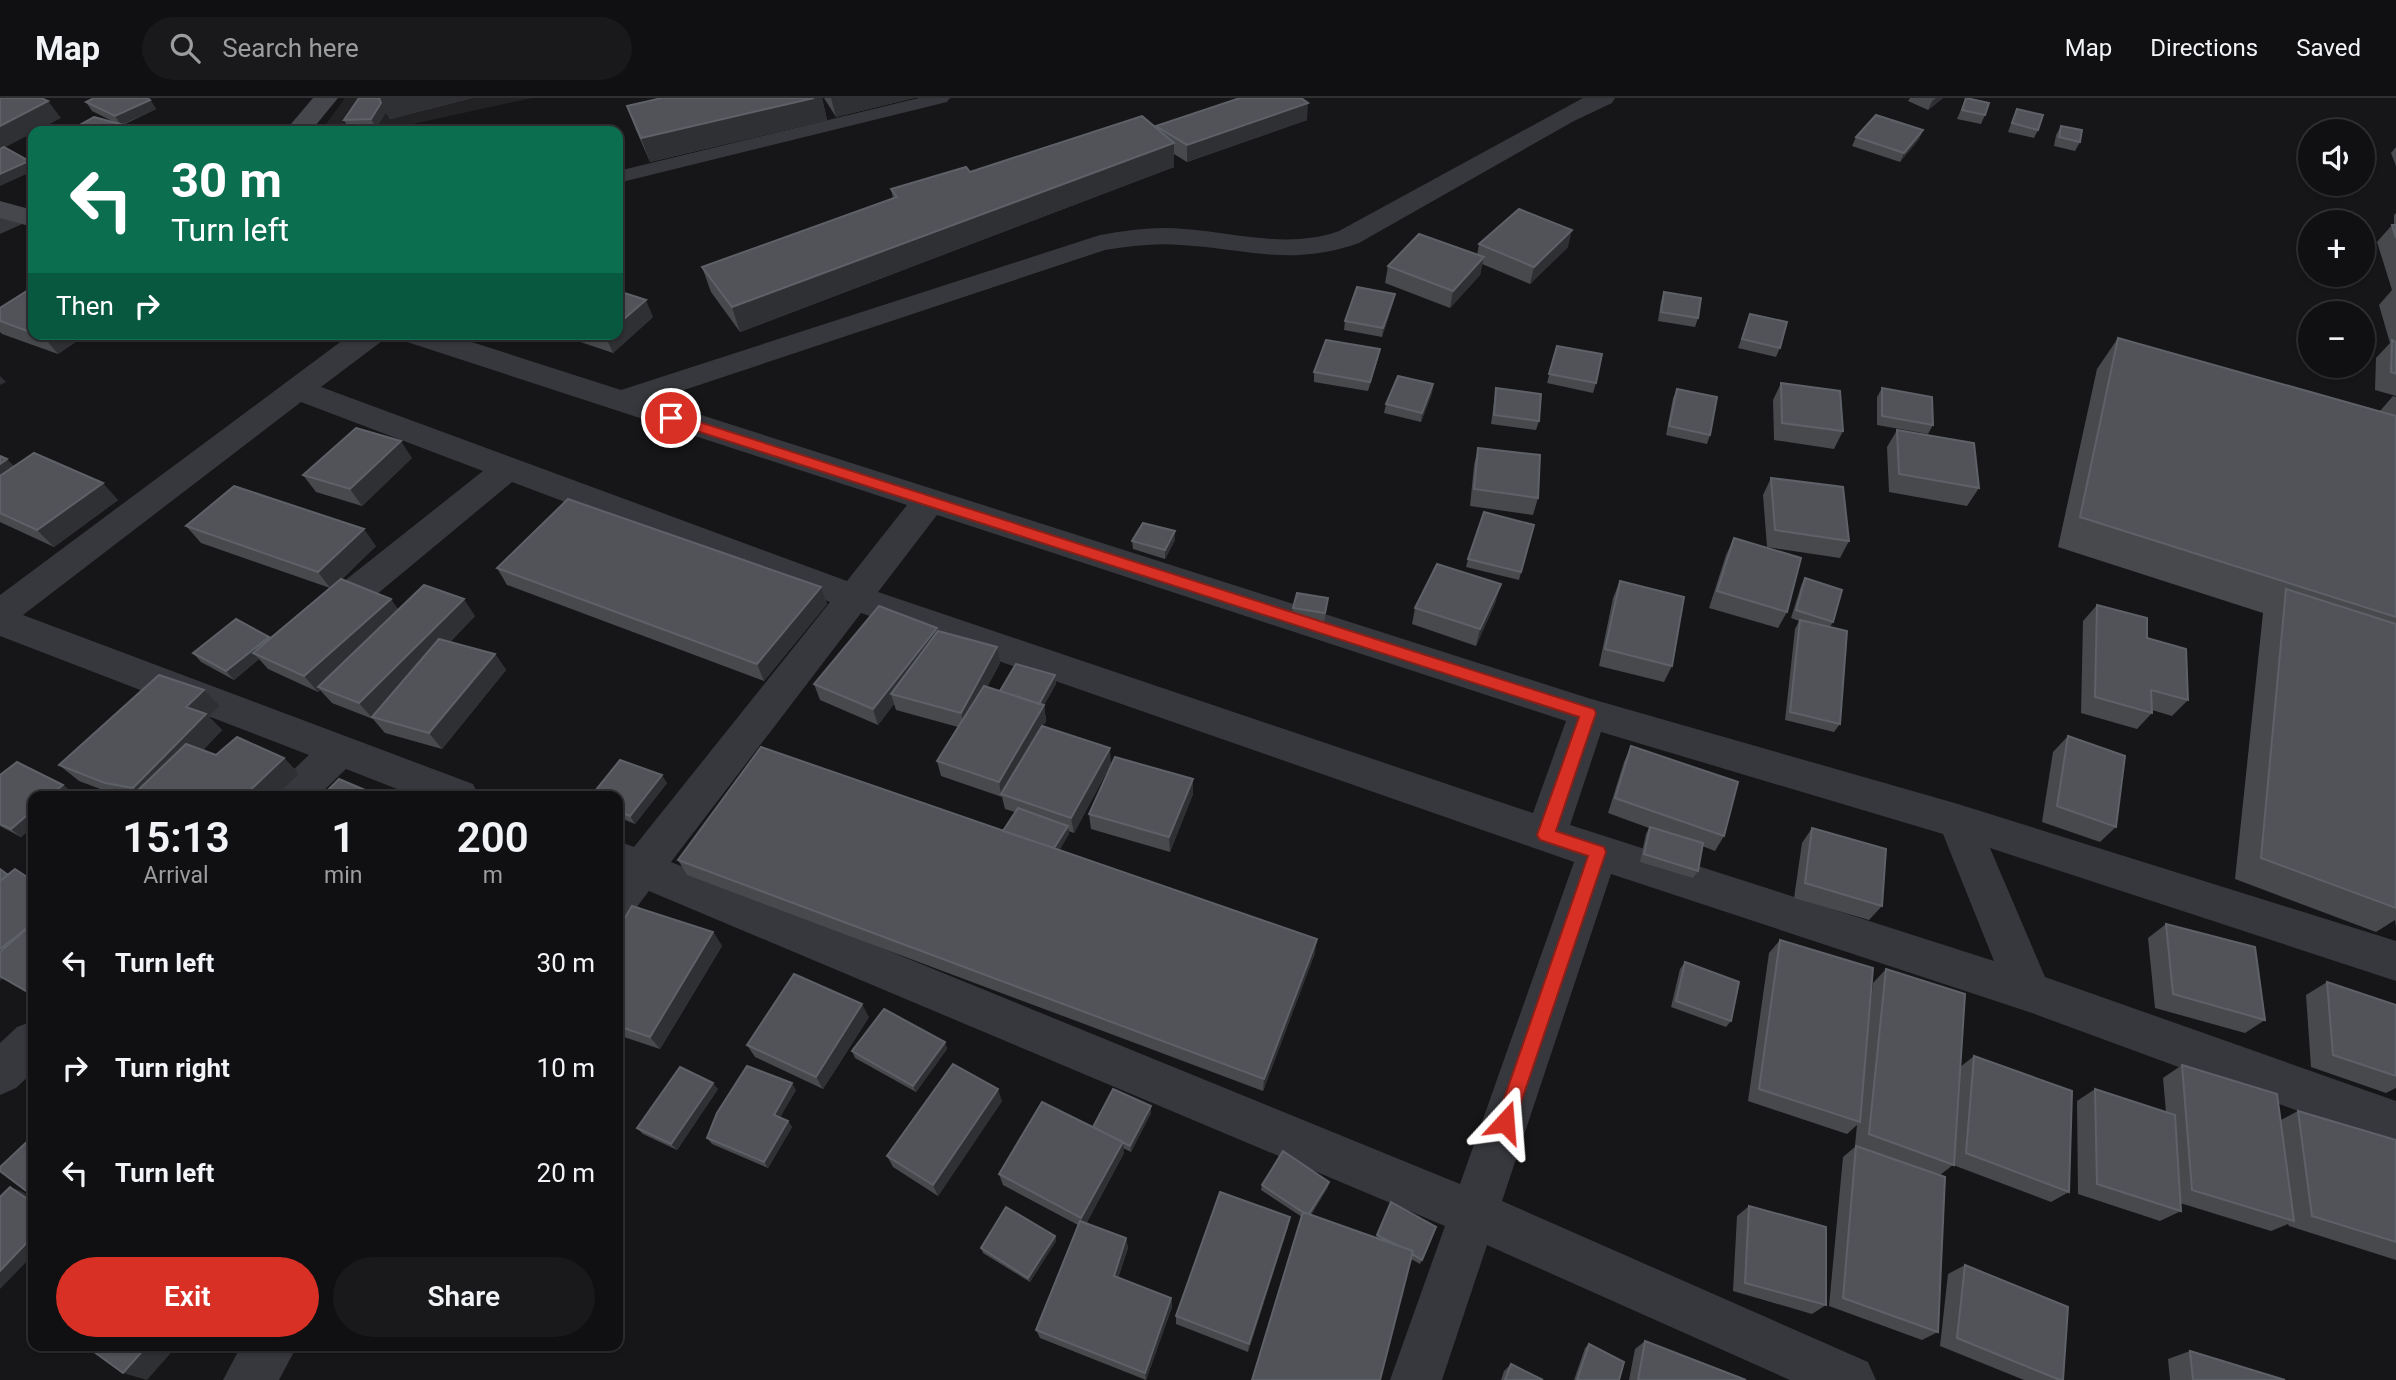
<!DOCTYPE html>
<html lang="en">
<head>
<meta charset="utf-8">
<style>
	:root { --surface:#101012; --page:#19191b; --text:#f1f3f6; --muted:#9c9d9f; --line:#303032; --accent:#d93025 }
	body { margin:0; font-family:Roboto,sans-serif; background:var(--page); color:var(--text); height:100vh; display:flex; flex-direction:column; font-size:26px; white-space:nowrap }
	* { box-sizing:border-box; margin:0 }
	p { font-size:23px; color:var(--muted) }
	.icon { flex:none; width:38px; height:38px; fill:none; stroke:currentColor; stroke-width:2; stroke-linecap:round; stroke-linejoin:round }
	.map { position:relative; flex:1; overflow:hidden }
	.side { position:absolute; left:28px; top:693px; width:595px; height:560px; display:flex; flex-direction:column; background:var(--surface); border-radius:14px; box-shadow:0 2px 5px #0004,0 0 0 2px var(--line) }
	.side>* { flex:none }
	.hud { position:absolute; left:28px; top:28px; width:595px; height:214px; border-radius:14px; box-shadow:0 2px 5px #0004,0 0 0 2px var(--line); background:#0b6e4f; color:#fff; overflow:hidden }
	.buttons { position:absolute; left:2298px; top:21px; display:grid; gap:14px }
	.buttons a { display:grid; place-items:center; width:77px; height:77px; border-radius:50%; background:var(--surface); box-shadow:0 2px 5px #0004,0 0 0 2px var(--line); font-size:35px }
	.pin { position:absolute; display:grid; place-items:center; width:60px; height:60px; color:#fff; margin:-30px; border:4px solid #fff; border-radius:50%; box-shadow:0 2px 7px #0007 }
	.me { position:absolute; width:77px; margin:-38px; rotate:19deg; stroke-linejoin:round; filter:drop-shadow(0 0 5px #0008) }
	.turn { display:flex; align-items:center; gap:24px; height:147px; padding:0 28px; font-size:32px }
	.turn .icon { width:91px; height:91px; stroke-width:2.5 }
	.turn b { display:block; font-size:49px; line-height:60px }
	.then { display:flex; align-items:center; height:66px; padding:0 28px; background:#0003; gap:14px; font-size:26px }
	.eta { display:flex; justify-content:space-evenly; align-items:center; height:119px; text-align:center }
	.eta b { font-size:42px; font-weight:600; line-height:49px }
	.cta { display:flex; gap:14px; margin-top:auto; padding:14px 28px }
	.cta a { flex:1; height:80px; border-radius:42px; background:var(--accent); color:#fff; font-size:28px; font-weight:600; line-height:80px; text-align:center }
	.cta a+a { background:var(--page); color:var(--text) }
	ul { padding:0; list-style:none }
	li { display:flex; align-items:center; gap:21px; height:105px; padding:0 28px }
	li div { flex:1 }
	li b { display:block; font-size:26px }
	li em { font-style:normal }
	header { display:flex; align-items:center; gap:42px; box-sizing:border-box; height:98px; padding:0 35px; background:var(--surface); border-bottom:2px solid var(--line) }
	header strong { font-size:33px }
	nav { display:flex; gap:38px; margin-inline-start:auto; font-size:24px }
	.search { width:490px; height:63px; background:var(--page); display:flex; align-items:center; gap:18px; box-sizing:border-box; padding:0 24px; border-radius:38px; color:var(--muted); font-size:26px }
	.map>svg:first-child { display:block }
</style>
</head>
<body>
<header>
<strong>Map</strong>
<div class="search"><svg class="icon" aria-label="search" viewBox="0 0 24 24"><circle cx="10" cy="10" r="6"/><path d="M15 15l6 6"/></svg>Search here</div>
<nav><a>Map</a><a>Directions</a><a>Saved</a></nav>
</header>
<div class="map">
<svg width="2396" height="1282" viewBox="0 0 2396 1282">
	<rect width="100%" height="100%" fill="#161618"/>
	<path fill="#222225" d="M345,0H532L381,33H321Z"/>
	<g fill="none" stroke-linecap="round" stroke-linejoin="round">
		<path fill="#37383d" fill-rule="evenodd" d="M919,0H950L947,4L618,85V73Z"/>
		<path fill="#37383d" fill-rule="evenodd" d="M1583,0H1615L1612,5L1574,23L1359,145C1291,169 1249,151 1181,147C1156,145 1130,148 1105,152L654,302L1588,600L1958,706L2396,843V883L1990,750L2045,879L2396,1003V1049L2029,914L1611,776L1502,1103L1868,1264L1876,1282H1790L1487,1147L1442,1282H1390L1445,1128L649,793L633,814L618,819V743L634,749L830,504L512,384L335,531L322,535L309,531L304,521L309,511L483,373L301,304L23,517L473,686L479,698H415L346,671L318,698H272L278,686L309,657L0,538V497L351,236H386L382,243L321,289L847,483L907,407L404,243L400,236H447L621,292L1100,137C1128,132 1157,128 1185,131C1238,135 1288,151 1339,133ZM937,417L1566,623L1533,715L878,494ZM861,515L1574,764L1460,1086L671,764ZM1601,634L1943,736L1994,863L1570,727Z
			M19,109L29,111L33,117L29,123L0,136V117Z
			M33,923V974L16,990L0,997V945L17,929Z
			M241,1248H297L279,1282H223Z"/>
		<path fill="#45474d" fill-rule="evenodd" d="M313,0H338L311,33H285Z
			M0,103L33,112V129L0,120Z"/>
	</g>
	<path fill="#47494d" d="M359,0H472L390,21L386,14L376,30L349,31L344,22Z
		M662,0H822L827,22L650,64L636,32L627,8Z
		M824,0H914L836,19Z
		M1910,0H1943L1928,12L1908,3Z
		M1966,0L1985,17L1981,26L1957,21Z
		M150,2L156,11L123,27L116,25L92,13L86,4Z
		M2017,11L2038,32L2034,40L2008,34L2013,20Z
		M1307,22L1187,64L1174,56V69L740,234L711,194L702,169L893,100L891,91L970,74L1156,30V28Z
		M2061,28L2080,44L2075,53L2054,48L2056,37Z
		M1923,32L1919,41L1900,64L1852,48L1856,39Z
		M2396,49V68L2391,55Z
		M2396,115V298L2375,292L2376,260L2390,245L2379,207L2392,192L2377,144L2392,127H2394V117Z
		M1479,146L1568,149L1530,186L1482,166L1480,177L1450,210L1385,185L1388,168L1477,157Z
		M33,189V236H87L58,256L2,236L0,234V210Z
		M1664,194L1698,220L1695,229L1658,223L1661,203Z
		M1395,196L1393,205L1382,239L1344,232L1345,223Z
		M1750,216L1780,250L1776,259L1738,250Z
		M653,219L613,255L557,236H618Z
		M2118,240L2380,313L2393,298L2396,299V829L2395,822L2376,834L2235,781L2263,515L2058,449L2097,271Z
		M1557,248L1596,285L1593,295L1547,285Z
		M1380,251L1378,260L1368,293L1314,284V274Z
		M1781,285L1843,333L1834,351L1774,342L1773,302Z
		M1433,286L1432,295L1421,324L1384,315L1386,306Z
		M1496,290L1539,323L1536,332L1491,326Z
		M1882,290L1933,327L1928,336L1877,327V299Z
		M1677,291L1710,337L1707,346L1666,337L1673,300Z
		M1897,332L1979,390L1967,408L1889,394L1887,349Z
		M1478,350L1538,400L1533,417L1470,408L1474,367Z
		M0,358L15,369L118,402L54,449L0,424Z
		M412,360L362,408L316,394L303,377Z
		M1771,380L1849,443L1840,460L1767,449L1763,397Z
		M1534,427L1519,482L1466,469L1468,461Z
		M186,428L376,448L342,481L398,512L475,518L450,544L495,556L506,572L442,651L385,635L373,621L332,605L320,592L318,594L268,571L259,561L234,582L201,564L193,555L270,540L330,490L201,445Z
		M1175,433V442L1165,461L1133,451L1132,443Z
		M1734,440L1787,514L1778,530L1709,510L1726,457Z
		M497,470L821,489L827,506L764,583L507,487Z
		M1805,480L1833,524L1830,529L1840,626L1834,634L1785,622L1795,531L1799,523L1791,520L1801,488Z
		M1620,483L1672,568L1664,584L1599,568L1613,500Z
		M1496,503L1476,548L1412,526L1415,510Z
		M2097,507L2147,540L2188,602L2172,618L2152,612V615L2137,631L2081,615L2083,523Z
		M1327,509L1324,524L1292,519L1293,510Z
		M938,533L1000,565L987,589L1000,593L1055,577L1056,586L1044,607L1046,623L1043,628L1111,666L1074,735L1068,733L1069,736L1059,752L1315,855L1263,993L687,777L678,762L1003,733L1015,714L1005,711L1002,699L941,678L937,663L958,629L896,612L894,606L878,627L820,602L814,586Z
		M220,608L209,619L222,632L203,652L216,657L284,660L299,676L276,698H119L79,683L59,667Z
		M2068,638L2116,729L2100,744L2042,724L2053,654Z
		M1631,648L1724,738L1715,753L1702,748L1698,773L1693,780L1640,764L1646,736L1649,730L1608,715L1624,664Z
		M0,677L63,687L73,695L33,698V729L21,739L0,728Z
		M667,685L635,726L618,719V698Z
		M1193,696L1170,754L1091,731L1089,716Z
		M1812,730L1882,808L1869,822L1794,800L1802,745Z
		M2166,826L2265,922L2245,935L2155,910L2148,840Z
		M618,831L713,834L722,848L660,951L618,937Z
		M1780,842L1868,927L1873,885L1886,871L1960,969L1974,958L2069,1094L2051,1104L1953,1067L1940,1077L1938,1234L1922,1242L1829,1208L1843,1059L1856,1048L1885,1058L1855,1047L1857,1027L1847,1036L1748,1003L1769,855Z
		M1685,864L1731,923L1726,929L1671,909L1680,871Z
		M2327,884L2396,907V990L2386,995L2311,969L2306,897Z
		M869,919L823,991L755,959L747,947Z
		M945,944L947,951L916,994L855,960L852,953Z
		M2182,967L2281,1022L2298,1013L2396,1042V1162L2289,1128L2288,1126L2271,1133L2180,1105L2181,1113L2160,1123L2078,1096L2077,1003L2095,991L2166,1014L2163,980Z
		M718,991L677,1052L643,1036L637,1030Z
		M796,992L780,1019L788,1023L792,1029L768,1070L712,1046L707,1040Z
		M1002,1003L938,1098L893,1069L887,1058Z
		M1151,1008V1015L1131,1054L1123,1050L1124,1055L1086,1126L1126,1140L1128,1150L1118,1180L1171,1200L1172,1209L1146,1282L1040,1240L1036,1232L1078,1127L1003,1087L999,1076L1093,1029Z
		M1262,1087L1328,1089L1311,1117L1376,1140L1391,1104L1422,1162L1420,1166L1411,1161L1302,1119L1261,1092Z
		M1749,1108L1826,1207L1812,1216L1733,1193L1737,1118Z
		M1288,1129L1248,1254L1176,1226V1218Z
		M1055,1138L1056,1143L1030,1184L983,1155L981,1150Z
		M1965,1167L2063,1282H2024L1940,1248L1948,1176Z
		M1645,1243L1746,1282H1629L1635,1251Z
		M1589,1246L1619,1282H1574L1585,1250Z
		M2190,1253L2285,1282H2170L2168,1261Z
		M1511,1266L1543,1282H1501L1504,1273Z"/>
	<path fill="#2f3033" d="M379,0H472L390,21L386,14L376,30L371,21Z
		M814,0H822L827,22L650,64L641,40Z
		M831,0H914L836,19Z
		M1936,0H1943L1928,12L1932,3Z
		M150,2L156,11L121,27L115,18Z
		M48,3L61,20L0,52V28Z
		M1308,5L1307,22L1187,64V47Z
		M1923,32L1919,41L1900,64L1904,55Z
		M1174,45V69L740,234L732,209Z
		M29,63L33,69V73L0,88V76Z
		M1572,132L1568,149L1530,186L1534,169Z
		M1484,159L1480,177L1450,210L1453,193Z
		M1395,196L1393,205L1382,239L1383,230Z
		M646,202L653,219L613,255L605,237L618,236V226Z
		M46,236H87L58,256L43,238Z
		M0,278L6,284L0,287Z
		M1433,286L1432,295L1421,324L1422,315Z
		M401,343L412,360L362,408L350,391Z
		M7,361L16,370L0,382V366Z
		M103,385L118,402L54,449L37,432Z
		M364,431L376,448L331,491L318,474Z
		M1175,433V442L1165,461V452Z
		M1501,486L1496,503L1476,548L1480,531Z
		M821,489L827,506L764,583L757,566Z
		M391,501L403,518L318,589L320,592L318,594L304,578Z
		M464,501L475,518L374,620L372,619L373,621L359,605Z
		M937,530L941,546L891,596L894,606L878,627L873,611Z
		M269,539L277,547L253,555L259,561L234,582L226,573Z
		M997,549L1000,565L965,631L961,615Z
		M495,556L506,572L442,651L429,635Z
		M1055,577L1056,586L1044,607L1046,623L1004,697L1001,696L999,684L1037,608Z
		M204,592L220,608L209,619L222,632L158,698H142L133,690L186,609Z
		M1110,650L1111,666L1074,735L1071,720Z
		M284,660L299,676L276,698H244Z
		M662,677L667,685L635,726L630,718Z
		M1193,681V696L1170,754L1169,739Z
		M63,687L73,695L69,698H49Z
		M33,712V729L21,739L11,731Z
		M1068,728L1069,736L1054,762L1052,754Z
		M33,825V856L0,883V851Z
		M713,834L722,848L660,951L650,939Z
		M1317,841L1315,855L1263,993L1264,981Z
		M33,887V898L26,893Z
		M862,906L869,919L823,991L816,979Z
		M945,944L947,951L916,994L913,988Z
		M713,985L718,991L677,1052L671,1046Z
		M792,985L796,992L778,1023L774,1017Z
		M998,991L1002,1003L938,1098L933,1087Z
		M1151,1008V1015L1131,1054L1130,1048Z
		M788,1023L792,1029L768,1070L764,1064Z
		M1123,1044L1124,1055L1084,1130L1081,1120Z
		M1329,1084L1328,1089L1307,1122L1308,1117Z
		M10,1089L23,1094L33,1101V1105Z
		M1290,1119L1288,1129L1248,1254L1249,1246Z
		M33,1138V1157L0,1191V1173Z
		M1055,1138L1056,1143L1030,1184L1028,1180Z
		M1126,1140L1128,1150L1115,1187L1114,1178Z
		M1171,1200L1172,1209L1146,1282L1145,1275Z
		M147,1248H177L147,1282L123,1275Z"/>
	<path fill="#525359" stroke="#5f6168" stroke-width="2" d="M0,0H41L48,3L0,28Z
		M94,0H147L150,2L115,18L86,4Z
		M359,0H379L381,5L371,21L344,22Z
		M662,0H814L641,40L627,8Z
		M1240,0H1301L1308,5L1187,47L1156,28Z
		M1966,0L1989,5L1985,17L1962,12Z
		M2017,11L2043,17L2038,32L2012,25Z
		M1876,17L1923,32L1904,55L1856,39Z
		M1142,18L1174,45L732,209L702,169L897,99L891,91L966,69L970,74Z
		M94,19L135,30L130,33H69Z
		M2061,28L2082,32L2080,44L2059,39Z
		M4,49L29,63L0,76V51Z
		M1519,111L1572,132L1534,169L1479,146Z
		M2392,127H2396V140Z
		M1419,136L1484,159L1453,193L1388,168Z
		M33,189V235L0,223V210Z
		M1357,189L1395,196L1383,230L1345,223Z
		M618,193L646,202L618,226Z
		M1664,194L1701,200L1698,220L1661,214Z
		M1750,216L1787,224L1780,250L1742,241Z
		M2118,240L2396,318V519L2080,419Z
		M1326,242L1380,251L1370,284L1314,274Z
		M2392,242L2396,244V276L2391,274Z
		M1557,248L1602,256L1596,285L1549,276Z
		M1398,278L1433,286L1422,315L1386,306Z
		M1781,285L1840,293L1843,333L1782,325Z
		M1496,290L1541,296L1539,323L1494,317Z
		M1882,290L1932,299L1933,327L1882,318Z
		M1677,291L1717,299L1710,337L1669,328Z
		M356,330L401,343L350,391L303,377Z
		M1897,332L1974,345L1979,390L1899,376Z
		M1478,350L1540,357L1538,400L1474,391Z
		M34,355L103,385L37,432L0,415V378Z
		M0,358L7,361L0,366Z
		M1771,380L1843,389L1849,443L1775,432Z
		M234,388L364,431L318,474L186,428Z
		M568,401L821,489L757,566L497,470Z
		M1484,414L1534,427L1521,474L1468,461Z
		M1143,425L1175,433L1165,452L1132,443Z
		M1734,440L1801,460L1787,514L1717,493Z
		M1437,466L1501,486L1480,531L1415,510Z
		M1805,480L1842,492L1833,524L1796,512Z
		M341,481L391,501L304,578L253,555Z
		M1620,483L1684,499L1672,568L1605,551Z
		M424,487L464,501L359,605L318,589Z
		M2286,491L2396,526V810L2261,760Z
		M1297,495L1328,500L1325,515L1293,510Z
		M2097,507L2147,520V540L2186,551L2188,602L2151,592L2152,615L2095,599Z
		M879,508L937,530L873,611L814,586Z
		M236,521L269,539L226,573L193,555Z
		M1800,522L1847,533L1840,626L1790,614Z
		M938,533L997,549L961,615L891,596Z
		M439,541L495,556L429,635L372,619Z
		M1016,566L1055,577L1039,606L1000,593Z
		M159,577L204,592L186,609L206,616L133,690L105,685L59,667Z
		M984,588L1044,607L999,684L937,663Z
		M1042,628L1110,650L1071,720L1001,696Z
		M2068,638L2125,658L2116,729L2057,708Z
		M237,639L284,660L244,698H143L135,695L186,646L216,657Z
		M1631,648L1738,684L1724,738L1615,700Z
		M761,649L1317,841L1264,981L678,762Z
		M1115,659L1193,681L1169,739L1089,716Z
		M620,662L662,677L630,718L618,713V698H591Z
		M17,664L63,687L49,698H33V712L11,731L0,726V677Z
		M339,681L379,698H322Z
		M1018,710L1068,728L1054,750L1003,733Z
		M1650,729L1703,745L1698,773L1644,756Z
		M1812,730L1886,751L1882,808L1805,785Z
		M0,771L8,777L0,783Z
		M15,771L33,783V825L0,851V783Z
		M632,808L713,834L650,939L618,928V831Z
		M33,825V887L26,893L0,878V854Z
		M2166,826L2255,849L2265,922L2173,896Z
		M1780,842L1873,870L1860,1024L1759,991Z
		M1685,864L1739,884L1731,923L1676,903Z
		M1886,871L1965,896L1954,1067L1869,1036Z
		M794,876L862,906L816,979L747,947Z
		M2327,884L2396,907V978L2333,957Z
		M884,911L945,944L913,988L852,953Z
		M1974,958L2072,993L2069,1094L1966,1055Z
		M953,966L998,991L933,1087L887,1058Z
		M2182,967L2277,996L2294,1123L2192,1092Z
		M747,968L792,985L774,1017L788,1023L764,1064L707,1040L717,1015Z
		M680,969L713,985L671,1046L637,1030Z
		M1113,991L1151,1008L1130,1048L1093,1029Z
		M2095,991L2175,1017L2181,1113L2097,1086Z
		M1042,1004L1123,1044L1081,1120L999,1076Z
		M2298,1013L2396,1042V1144L2312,1118Z
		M33,1038V1098L0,1073V1069Z
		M1856,1048L1945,1079L1938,1234L1843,1200Z
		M1283,1053L1329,1084L1309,1116L1304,1115L1262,1087Z
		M10,1089L33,1105V1138L0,1173V1099Z
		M1220,1094L1290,1119L1249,1246L1176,1218Z
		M1391,1104L1436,1129L1422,1162L1412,1156L1413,1153L1399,1148L1377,1137Z
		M1749,1108L1826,1129V1207L1745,1185Z
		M1006,1109L1055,1138L1028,1180L981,1150Z
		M1303,1114L1413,1153L1380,1282H1252Z
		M1080,1123L1126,1140L1114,1178L1171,1200L1145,1275L1036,1232Z
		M1965,1167L2068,1209L2063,1282H2060L1957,1240Z
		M1645,1243L1746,1282H1638Z
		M1589,1246L1624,1264L1619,1282H1577Z
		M86,1248H147L123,1275Z
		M2190,1253L2285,1282H2193Z
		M1511,1266L1543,1282H1505Z"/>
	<path fill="#d93025" stroke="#8d1f18" stroke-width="2" d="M671,315L1594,611L1596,615L1556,733L1604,749L1606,754L1512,1031L1505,1033L1498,1031L1496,1024L1588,758L1540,742L1537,737L1579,619L666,323V317Z"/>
</svg>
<div class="buttons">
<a><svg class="icon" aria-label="sound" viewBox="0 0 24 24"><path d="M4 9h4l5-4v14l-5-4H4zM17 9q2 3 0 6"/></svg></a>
<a>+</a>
<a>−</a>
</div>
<div class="pin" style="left:671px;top:320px;background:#d93025"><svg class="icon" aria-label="arrive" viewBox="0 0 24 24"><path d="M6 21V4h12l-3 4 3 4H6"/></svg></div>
<svg class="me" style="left:1505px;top:1024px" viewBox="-20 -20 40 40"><path d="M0-17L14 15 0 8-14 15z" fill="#d93025" stroke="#fff" stroke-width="4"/></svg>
<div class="hud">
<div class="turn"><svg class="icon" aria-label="left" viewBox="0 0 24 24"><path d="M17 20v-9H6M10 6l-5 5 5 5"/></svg><div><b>30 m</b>Turn left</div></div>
<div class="then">Then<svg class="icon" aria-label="right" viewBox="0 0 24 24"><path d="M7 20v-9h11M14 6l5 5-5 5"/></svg></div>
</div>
<section class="side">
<div class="eta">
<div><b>15:13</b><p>Arrival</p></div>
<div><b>1</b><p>min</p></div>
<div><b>200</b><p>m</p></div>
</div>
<ul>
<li><svg class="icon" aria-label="left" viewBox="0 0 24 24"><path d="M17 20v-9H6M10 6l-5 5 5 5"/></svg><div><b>Turn left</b></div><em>30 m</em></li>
<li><svg class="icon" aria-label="right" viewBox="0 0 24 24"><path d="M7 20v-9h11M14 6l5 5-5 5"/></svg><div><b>Turn right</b></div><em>10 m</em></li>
<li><svg class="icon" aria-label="left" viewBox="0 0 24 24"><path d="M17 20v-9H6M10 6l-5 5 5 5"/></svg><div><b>Turn left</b></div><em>20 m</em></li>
</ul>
<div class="cta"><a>Exit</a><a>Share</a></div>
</section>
</div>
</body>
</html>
